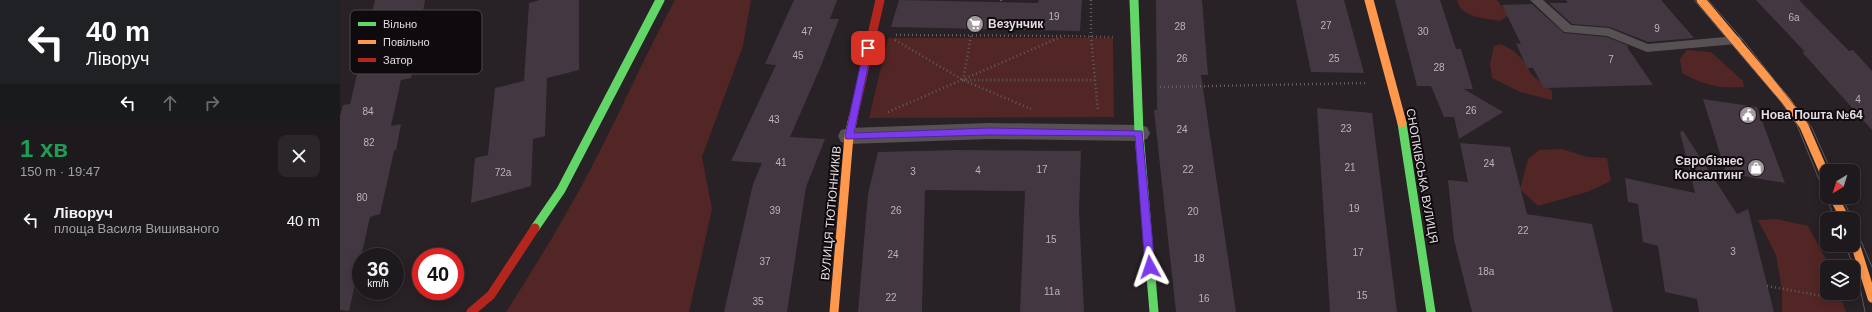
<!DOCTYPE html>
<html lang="uk">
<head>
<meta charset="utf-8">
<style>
	:root { --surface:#1e191c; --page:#2b2629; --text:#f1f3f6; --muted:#a1a0a3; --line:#3c383b }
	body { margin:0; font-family:Arial,sans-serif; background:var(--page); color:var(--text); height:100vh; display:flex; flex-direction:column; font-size:15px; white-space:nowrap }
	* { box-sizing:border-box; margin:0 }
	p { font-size:13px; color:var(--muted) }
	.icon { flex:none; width:22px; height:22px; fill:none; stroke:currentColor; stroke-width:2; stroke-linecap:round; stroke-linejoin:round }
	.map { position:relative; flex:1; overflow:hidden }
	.panel { display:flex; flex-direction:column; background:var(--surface); width:340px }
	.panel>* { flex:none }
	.top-card { background:#202124; color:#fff; overflow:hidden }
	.needle { width:26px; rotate:218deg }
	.controls { position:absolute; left:1480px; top:164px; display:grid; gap:8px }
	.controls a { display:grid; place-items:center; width:40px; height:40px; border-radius:8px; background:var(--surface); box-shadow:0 2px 10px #0003,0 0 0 1px var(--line); font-size:20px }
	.speed { position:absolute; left:12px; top:248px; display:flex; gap:8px; font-size:20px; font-weight:700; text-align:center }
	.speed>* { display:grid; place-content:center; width:52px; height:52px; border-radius:50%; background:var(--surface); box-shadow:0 2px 10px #0003,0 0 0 1px var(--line); line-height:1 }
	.speed small { font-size:10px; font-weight:400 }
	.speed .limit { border:6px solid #d22; background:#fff; color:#111 }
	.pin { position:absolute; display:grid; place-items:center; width:34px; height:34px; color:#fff; margin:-17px; border-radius:8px; box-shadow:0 2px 6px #0006 }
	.me { position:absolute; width:44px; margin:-22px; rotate:355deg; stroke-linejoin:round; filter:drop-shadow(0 0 3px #0008) }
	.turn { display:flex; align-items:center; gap:14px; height:84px; padding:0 20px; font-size:18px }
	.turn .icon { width:52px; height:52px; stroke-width:2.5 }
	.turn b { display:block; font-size:28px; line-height:34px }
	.lanes { display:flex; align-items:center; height:38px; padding:0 20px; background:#0003; justify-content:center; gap:20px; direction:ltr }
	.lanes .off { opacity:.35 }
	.round { display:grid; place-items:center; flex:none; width:42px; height:42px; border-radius:8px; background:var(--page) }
	.headline { display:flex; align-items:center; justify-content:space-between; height:68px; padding:0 20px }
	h1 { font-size:24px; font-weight:800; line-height:30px; color:#1e9e55 }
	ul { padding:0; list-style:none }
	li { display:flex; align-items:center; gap:12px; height:60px; padding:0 20px }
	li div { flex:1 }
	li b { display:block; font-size:15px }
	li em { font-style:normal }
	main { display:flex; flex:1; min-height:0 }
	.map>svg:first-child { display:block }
</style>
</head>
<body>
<main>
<section class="panel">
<div class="top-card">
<div class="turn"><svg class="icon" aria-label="left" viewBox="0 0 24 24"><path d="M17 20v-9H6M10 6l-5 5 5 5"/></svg><div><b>40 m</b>Ліворуч</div></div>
<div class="lanes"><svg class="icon" aria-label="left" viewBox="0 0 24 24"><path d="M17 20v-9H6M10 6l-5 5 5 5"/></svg><svg class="icon off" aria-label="ahead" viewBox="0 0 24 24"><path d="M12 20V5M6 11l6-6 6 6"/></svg><svg class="icon off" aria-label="right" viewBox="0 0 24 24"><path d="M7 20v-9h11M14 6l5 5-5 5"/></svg></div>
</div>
<div class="headline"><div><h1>1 хв</h1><p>150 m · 19:47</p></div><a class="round"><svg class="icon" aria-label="close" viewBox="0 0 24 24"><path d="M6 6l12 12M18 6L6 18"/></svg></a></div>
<ul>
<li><svg class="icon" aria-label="left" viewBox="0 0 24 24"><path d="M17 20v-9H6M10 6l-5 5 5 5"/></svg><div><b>Ліворуч</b><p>площа Василя Вишиваного</p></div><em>40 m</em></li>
</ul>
</section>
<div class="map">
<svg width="1532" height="312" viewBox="0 0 1532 312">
	<rect width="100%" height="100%" fill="#282125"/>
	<path fill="#522624" d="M335,0H411L403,46L362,157L372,209L349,312H166C196,265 225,218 251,168C280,113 305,55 335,0Z
		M1117,0H1157L1168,15L1160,21C1145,18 1120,18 1117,0Z
		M548,38H773L774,117L529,118Z
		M1161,44L1174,51L1184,61L1192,75L1212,91V100L1180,92L1152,78L1150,64L1154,46Z
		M1347,50L1371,52L1403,81L1404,87C1379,89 1363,85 1342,73L1340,59Z
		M1222,149L1247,157L1267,158L1271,181L1247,192L1198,206L1180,189L1188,159L1199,150Z
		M1437,219L1468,226L1490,267H1487V293H1499L1506,312H1442V290L1436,255L1418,220Z"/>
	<path fill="#433842" d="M35,0H85L71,78L61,80L51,126L61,124L56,150L54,151L40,214L30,217L9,311L0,310V116L3,105L10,104Z
		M200,0H239V70L207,78L205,136L193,139L191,186L131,203L135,158L148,155L155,88L184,81L189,3Z
		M454,0H497L490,19H499L481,66L450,137L485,139L466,187L447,312H384L413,184L422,163L391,161L436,65L425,64Z
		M559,0L698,3L699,0H742L740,31L551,27Z
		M816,0H862L868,75H861L896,312H836L814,110H817Z
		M956,0H1004L1024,73L971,72Z
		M1055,0H1100L1116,49H1121L1133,89H1124L1163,112L1119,139L1114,117H1104L1091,86H1077Z
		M1226,0H1321L1354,38L1308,42L1270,27L1232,24L1209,3H1228Z
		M1416,0H1459L1509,51L1513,50L1532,71V130L1462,52H1465Z
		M1192,4L1224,33L1267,37L1289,46L1287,47L1313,85L1204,88L1193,68H1187L1176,43L1181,44L1162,5Z
		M1363,99L1417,107L1445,183L1386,173Z
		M977,108L1032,113L1057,312H990Z
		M1343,131L1397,214L1408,209L1434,312H1359L1357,299L1325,292L1318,246L1303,242L1298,204L1288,202L1285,178L1355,193L1340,132Z
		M1120,143L1170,147L1187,214L1252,224L1273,312H1132L1114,240L1108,180L1128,182Z
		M616,150L741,151L739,211L744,312H680L685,191L585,190L582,312H518L528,194L538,152Z"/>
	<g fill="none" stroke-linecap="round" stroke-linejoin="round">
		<path stroke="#625d60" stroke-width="2.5" stroke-dasharray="1 3" stroke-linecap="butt" d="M661,0V2
			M751,0V37L758,111
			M556,35L721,36
			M631,36L623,80H755
			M555,40L623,80L691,109
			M820,87L1027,83
			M548,112L723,36L773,37
			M1427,286L1505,300"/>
		<path fill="#575154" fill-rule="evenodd" d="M1190,0H1203L1231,25L1269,28L1308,44L1396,36L1400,37L1402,40L1400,43L1396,44L1307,52L1267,36L1224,32Z"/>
		<path fill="#575154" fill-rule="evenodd" d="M649,123L799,125L807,127L810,133L807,139L799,141L649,139L509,144L501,142L498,136L501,130L509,128Z"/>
		<path stroke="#63d668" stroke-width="9" d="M794,0L799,133L814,312
			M1062,123L1091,312
			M195,228L221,190L320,0"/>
		<path stroke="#ff974d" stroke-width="9" d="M1029,0L1062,123
			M1361,0L1447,102L1464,126L1487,179
			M1494,197L1505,219
			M1513,237L1532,298
			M494,312L509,136L513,118"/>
		<path stroke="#b3261e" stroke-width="9" d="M513,118L540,0
			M131,312L151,295L195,228"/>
		<path stroke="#5d585b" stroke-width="1" d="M1354,0L1441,102L1457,125L1495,219
			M1368,0L1403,40L1472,128L1491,171
			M1502,197L1512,219
			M1513,222L1532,267
			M1505,245L1518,277L1525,312"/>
	</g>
	<path fill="#7c3aed" stroke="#51269a" d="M528,46L532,48L514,133L649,128L802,131L815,267L814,270L810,271L805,267L795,136L649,135L506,139L505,136L524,48Z"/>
	<defs>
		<g id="supermarket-disc" transform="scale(0.9)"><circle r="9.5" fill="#a29a9f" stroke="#0f0a0d"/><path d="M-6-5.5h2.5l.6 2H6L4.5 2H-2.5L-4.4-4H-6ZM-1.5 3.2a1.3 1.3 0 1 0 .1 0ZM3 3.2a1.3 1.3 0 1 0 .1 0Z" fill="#fff"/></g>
		<g id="civic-disc" transform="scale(0.9)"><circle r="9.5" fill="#a29a9f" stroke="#0f0a0d"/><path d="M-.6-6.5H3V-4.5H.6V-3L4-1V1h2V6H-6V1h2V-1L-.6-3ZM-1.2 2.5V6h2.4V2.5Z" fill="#fff"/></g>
		<g id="shop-disc" transform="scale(0.9)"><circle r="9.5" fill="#a29a9f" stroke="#0f0a0d"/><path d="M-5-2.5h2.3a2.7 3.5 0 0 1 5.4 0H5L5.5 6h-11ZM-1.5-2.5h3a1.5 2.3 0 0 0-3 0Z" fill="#fff"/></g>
	</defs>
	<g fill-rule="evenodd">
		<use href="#supermarket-disc" x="635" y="24"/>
		<use href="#civic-disc" x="1408" y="115"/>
		<use href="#shop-disc" x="1416" y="168"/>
	</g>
	<g text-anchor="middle" stroke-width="4" stroke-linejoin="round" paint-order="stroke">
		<g font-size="10" fill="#bcb2b8">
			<text x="714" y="20">19</text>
			<text x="1454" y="21">6а</text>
			<text x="986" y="29">27</text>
			<text x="840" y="30">28</text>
			<text x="1317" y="32">9</text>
			<text x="467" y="35">47</text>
			<text x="1083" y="35">30</text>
			<text x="458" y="59">45</text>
			<text x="842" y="62">26</text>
			<text x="994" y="62">25</text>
			<text x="1271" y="63">7</text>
			<text x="1099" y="71">28</text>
			<text x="1518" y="103">4</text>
			<text x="1131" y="114">26</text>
			<text x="28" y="115">84</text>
			<text x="434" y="123">43</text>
			<text x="1006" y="132">23</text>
			<text x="842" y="133">24</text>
			<text x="29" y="146">82</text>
			<text x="441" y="166">41</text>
			<text x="1149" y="167">24</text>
			<text x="1010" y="171">21</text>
			<text x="702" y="173">17</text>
			<text x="848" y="173">22</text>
			<text x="638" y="174">4</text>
			<text x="573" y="175">3</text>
			<text x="163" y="176">72а</text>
			<text x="22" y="201">80</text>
			<text x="1014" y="212">19</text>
			<text x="435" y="214">39</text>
			<text x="556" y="214">26</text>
			<text x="853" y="215">20</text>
			<text x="1183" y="234">22</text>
			<text x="711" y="243">15</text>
			<text x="1393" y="255">3</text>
			<text x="1018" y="256">17</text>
			<text x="553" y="258">24</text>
			<text x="859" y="262">18</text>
			<text x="425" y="265">37</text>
			<text x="1146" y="275">18а</text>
			<text x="712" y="295">11а</text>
			<text x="1022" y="299">15</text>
			<text x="551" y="301">22</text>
			<text x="864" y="302">16</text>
			<text x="418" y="305">35</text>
		</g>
		<g font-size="12" font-weight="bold" fill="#e4dbe0" stroke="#0f0a0d" text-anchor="start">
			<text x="648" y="28">Везунчик</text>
			<text x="1421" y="119">Нова Пошта №64</text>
			<text x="1403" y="165" text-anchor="end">Євробізнес<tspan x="1403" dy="14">Консалтинг</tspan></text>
		</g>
		<g font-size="12" fill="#e4dbe0" stroke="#0f0a0d">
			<text transform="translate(1082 176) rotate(80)" y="4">СНОПКІВСЬКА ВУЛИЦЯ</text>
			<text transform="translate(491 213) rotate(-85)" y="4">ВУЛИЦЯ ТЮТЮННИКІВ</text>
		</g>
	</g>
	<rect x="10" y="10" width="132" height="64" rx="6" fill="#0f0a0d" stroke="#4f494c" stroke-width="1"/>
	<rect x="18" y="22" width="18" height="4" fill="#63d668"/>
	<rect x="18" y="40" width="18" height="4" fill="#ff974d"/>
	<rect x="18" y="58" width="18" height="4" fill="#b3261e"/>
	<g font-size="11" fill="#e4dbe0">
		<text x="43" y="28">Вільно</text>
		<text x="43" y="46">Повільно</text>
		<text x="43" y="64">Затор</text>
	</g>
</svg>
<div class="controls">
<a><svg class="needle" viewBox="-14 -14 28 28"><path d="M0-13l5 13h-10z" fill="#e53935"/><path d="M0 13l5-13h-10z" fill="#a1a0a3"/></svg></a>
<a><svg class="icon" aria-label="sound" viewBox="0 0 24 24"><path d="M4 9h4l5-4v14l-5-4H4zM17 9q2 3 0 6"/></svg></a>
<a><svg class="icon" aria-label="layers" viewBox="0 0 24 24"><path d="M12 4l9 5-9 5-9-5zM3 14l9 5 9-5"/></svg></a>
</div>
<div class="speed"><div>36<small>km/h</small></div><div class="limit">40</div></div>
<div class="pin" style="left:528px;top:48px;background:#d93025"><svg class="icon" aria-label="arrive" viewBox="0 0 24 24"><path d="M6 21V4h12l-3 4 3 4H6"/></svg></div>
<svg class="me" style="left:810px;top:267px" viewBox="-20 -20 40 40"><path d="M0-17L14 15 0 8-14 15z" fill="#7c3aed" stroke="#fff" stroke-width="4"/></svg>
</div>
</main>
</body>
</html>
